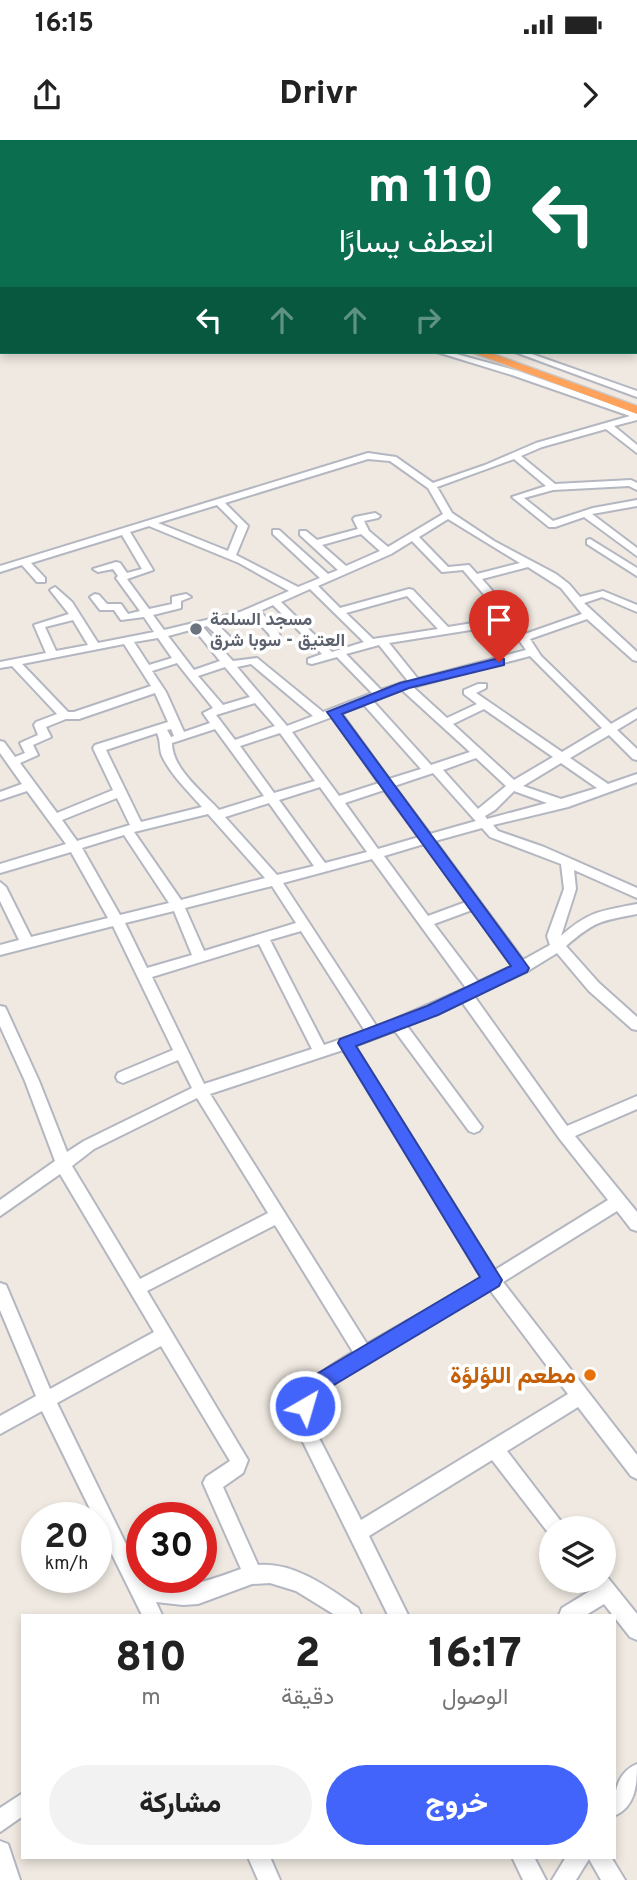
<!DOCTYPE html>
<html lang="ar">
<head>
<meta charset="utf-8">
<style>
	:root { --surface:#fff; --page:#f2f2f2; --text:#222; --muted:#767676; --accent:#4264fb }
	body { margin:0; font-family:Overpass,Vazirmatn,sans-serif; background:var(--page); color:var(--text); direction:rtl; height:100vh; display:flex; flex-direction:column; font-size:26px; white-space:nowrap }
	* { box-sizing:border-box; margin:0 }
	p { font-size:23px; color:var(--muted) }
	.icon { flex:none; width:38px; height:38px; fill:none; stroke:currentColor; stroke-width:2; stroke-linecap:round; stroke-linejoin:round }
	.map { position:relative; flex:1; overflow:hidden; direction:ltr }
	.details { position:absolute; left:21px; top:1474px; width:595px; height:245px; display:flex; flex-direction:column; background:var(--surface); border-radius:0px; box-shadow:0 4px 10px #0003; direction:rtl }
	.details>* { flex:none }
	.hud { position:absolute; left:0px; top:0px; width:637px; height:214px; box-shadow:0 4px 10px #0003; direction:rtl; background:#0b6e4f; color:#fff; overflow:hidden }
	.buttons { position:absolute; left:539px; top:1376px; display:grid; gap:14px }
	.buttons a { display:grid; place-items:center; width:77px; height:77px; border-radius:50%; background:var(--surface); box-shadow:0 4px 10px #0003; font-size:35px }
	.speed { position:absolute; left:21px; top:1362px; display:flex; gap:14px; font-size:35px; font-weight:700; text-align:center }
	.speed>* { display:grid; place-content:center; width:91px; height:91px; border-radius:50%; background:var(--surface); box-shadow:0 4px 10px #0003; line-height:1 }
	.speed small { font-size:18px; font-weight:400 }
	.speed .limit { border:10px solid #d22; background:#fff; color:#111 }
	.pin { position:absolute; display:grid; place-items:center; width:60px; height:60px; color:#fff; margin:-72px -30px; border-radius:50% 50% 50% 0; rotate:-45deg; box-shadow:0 0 7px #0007 }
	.pin .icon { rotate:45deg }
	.me { position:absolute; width:77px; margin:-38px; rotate:38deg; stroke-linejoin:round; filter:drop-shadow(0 0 5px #0008) }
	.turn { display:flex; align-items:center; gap:24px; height:147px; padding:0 28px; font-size:32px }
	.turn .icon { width:91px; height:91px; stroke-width:2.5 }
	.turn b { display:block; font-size:49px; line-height:60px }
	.lanes { display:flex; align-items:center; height:66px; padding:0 28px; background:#0003; justify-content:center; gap:35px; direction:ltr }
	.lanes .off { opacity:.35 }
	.eta { display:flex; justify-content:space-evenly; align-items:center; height:119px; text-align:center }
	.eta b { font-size:42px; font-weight:800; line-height:49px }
	.button { display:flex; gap:14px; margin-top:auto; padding:14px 28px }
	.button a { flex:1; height:80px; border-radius:42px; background:var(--accent); color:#fff; font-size:28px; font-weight:800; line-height:80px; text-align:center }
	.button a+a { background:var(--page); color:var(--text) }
	.status { display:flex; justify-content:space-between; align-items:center; height:49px; padding:0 35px; background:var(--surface); direction:ltr }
	.status svg { height:19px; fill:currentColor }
	header { display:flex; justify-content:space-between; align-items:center; height:91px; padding:0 28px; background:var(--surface); font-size:32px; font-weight:800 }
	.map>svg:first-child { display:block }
</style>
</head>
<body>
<div class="status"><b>16:15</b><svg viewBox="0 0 49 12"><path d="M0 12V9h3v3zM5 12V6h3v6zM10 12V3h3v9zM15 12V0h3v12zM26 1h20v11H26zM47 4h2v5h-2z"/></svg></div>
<header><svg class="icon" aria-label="forward" viewBox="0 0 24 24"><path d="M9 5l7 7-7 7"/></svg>Drivr<svg class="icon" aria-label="share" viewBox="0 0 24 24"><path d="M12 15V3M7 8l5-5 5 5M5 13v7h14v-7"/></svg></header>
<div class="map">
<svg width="637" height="1740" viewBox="0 0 637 1740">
	<rect width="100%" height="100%" fill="#efe9e1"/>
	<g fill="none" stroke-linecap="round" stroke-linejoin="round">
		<g stroke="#b4b7c1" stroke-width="4">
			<path id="minor" d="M108,0L123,2H105Z
				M224,0H231L222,2Z
				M329,0H336L338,2H330Z
				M0,49H2V53H0Z
				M635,120H637V125H635Z
				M437,212H449L518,231L637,273V280L614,286L637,305V313L606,289L542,307L521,316L555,344L631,340L637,343V350L629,346L553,350L524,358L553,381L593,368L637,360V366L592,374L637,408V416L584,377L555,387H549L512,357L546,346L514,319L437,347L452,373L494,401L556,434L569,444L580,457L603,451L637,465V472L602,457L584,463L637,512V521L633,520L587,479L530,499L541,516L611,584L637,569V578L617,590L637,609V620L633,619L609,595L570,618L608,644L637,634V642L568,667L493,685L498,691L544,707L637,748V758L574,730L576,749L561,796C589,771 601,771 637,764V774C600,781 595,781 566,806L599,843L637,877V890L632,889L589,851L557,813L526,832L474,856L567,986L637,956V969L575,996L637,1072V1091L631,1089L617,1071L503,1142L637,1315V1339L631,1336L578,1267L507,1311L566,1388H551L550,1395L492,1320L369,1396L408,1475H388L303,1302C282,1254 317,1234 353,1212L275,1085L147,1151L248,1320L243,1333L223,1347L258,1425C295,1422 329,1448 358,1468L361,1475H335L296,1451L270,1443L252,1444L198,1464L183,1465L156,1462L162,1475H142L96,1382V1377H94L42,1271L0,1294V1276L36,1256L0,1170V1143L6,1145L50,1249L154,1192L60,1034L0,1076V1060L55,1021L25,941L0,886V866L5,867L7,871L39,941L67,1012L84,1001L192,948L178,920L123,943L118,941L116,937L118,933L173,910L113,786L0,815V805L19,800L0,761V742L6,747L31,797L108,778L71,712L0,733V724L66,704L27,651L0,660V652L22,644L0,613V601L4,602L15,617L25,613L20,603L38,595L34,585L36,582L57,574L12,526L0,528V522L46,513L34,485L69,474L50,450L55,447L72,462L98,503L154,492L144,477L121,480L114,470H100L90,457L95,454L99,455L107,464H121L128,474L140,471L116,438L118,436L113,429L98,432L93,429L116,422L120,423L127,433L142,429L122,395L31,423L45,438V442H37L22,425L0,432V426L368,313L396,317L433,343L485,325L536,303L630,276L512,235ZM368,319L390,321L428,348L443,374L388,407L369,391L364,381L378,378L380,376L375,373L355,377L353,379L358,389L317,400L306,391H300V395L338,430L328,434L279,390H273V394L320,438L298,447L236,415L248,386L225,363ZM217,365L238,386L228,411L158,383ZM448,379L520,423L477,434L469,425L448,427L419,397ZM149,386L239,423L289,451L240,472L164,490L153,475L181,468V461L191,457L186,454L172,457V464L149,469L127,439L153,430L130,392ZM361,394L380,411L346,426L322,405ZM412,401L442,432L463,430L504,478L448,487L413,450L409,449L340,468L318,446L391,414ZM528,427L561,448L582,474L525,494L510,471L482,439ZM310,449L364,502L332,512L281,462ZM407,456L438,489L373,499L346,473ZM273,465L322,514L308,519V523L312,524L337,517L372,553L323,572L257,518L233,521L231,519L220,507L233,500L217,484L251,475L269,494L273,503H281L282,501L278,491L260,471ZM73,480L88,505L56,511L45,487ZM508,484L526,510L418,539L389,503ZM207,486L221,499L215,501L203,487ZM194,489L220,521L194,530L168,496ZM158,498L172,518L149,525L134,502ZM124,504L151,546L74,572H68L22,524ZM379,505L408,541L381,550L346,514ZM530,516L602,588L562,612L476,553L486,548V544H478L464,550V554L477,564L447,578L413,547ZM177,523L213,568L203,573L210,583L184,592L166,552L152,531ZM251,524L313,576L287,586L237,527ZM225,527L250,557L223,565L198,536ZM402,550L470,612L431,625L373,561ZM155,553L168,582L95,605L93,608L113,650L57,673L20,623L38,615L33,605L51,597L46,587L66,579H79ZM255,563L275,586L235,600L216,575ZM364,565L421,629L389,639L341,573ZM484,569L553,617L514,640L453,584ZM332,577L379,643L339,656L292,592ZM171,589L174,596L171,597L167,590ZM215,589L264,656L219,670C203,652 172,629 172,603ZM157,593C161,601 159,609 162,616C171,635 188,651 202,667L141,682L106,610ZM280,593L315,641L274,653L240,606ZM476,618L506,646L478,669L443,630ZM561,623L597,648L561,659L523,646ZM433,633L473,678L476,681L430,694L394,646ZM320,647L367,712L325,723L279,660ZM384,650L419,697L378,709L345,663ZM514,651L547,663L487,679L485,676L495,670ZM117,658L130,685L77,701L62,680ZM269,663L314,726L277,735L225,677ZM208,674L265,738L181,760L134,692ZM482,688L490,697L561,724L564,749L547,796L550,805L523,820L435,701ZM124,695L169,763L120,775L82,708ZM424,704L466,762L428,776L384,716ZM372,719L466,848L377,887L283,743ZM272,746L296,783L204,811L185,768ZM472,770L512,826L478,842L434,784ZM174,771L192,815L147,828L125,783ZM301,791L365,891L324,905L270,800ZM259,804L312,909L204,944L152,837ZM462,862L559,998L608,1060L495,1130L355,906L395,891L469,991L474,993L479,991L482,987L479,983L407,886ZM343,910L482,1138L367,1204L210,954ZM197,958L268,1073L140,1139L72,1026L94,1009ZM490,1150L568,1254L361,1380L317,1294C308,1262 321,1252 346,1235ZM161,1206L230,1321L206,1337L203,1343L241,1429C200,1444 189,1448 145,1441L142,1437L57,1263Z
				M515,212H526L637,251V257Z
				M590,399L637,428V436L587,404V400Z
				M604,1433L637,1474V1500L630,1497L604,1464L586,1475H559L562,1468L593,1449L589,1440H604Z
				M637,1624C637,1644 636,1667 614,1676C614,1656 615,1633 637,1624Z
				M23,1653V1676L0,1692V1668Z
				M0,1701L8,1704L20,1740H0Z
				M248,1717H270L280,1740H258Z
				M512,1717H534L546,1740H523Z
				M566,1717H611L625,1740H601L589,1719L576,1740H552Z"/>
		</g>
		<g stroke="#c9c9c9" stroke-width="3">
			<path id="highway" d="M93,0H104L106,2H94Z
				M471,212H488L637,266V274Z"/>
		</g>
		<use href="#minor" fill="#fff" fill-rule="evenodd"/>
		<use href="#highway" fill="#ffa35c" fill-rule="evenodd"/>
	</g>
	<path fill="#4264fb" stroke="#2b41a3" stroke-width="2" d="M499,518L504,519V525L409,548L342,574L529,828L527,832L438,875L356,906L502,1140L499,1146L324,1251L312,1273L305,1275L298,1273L295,1266L310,1238L480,1137L338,903L340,899L427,866L511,826L327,572L400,543Z"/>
	<circle fill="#6b7280" stroke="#fff" stroke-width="2.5" cx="196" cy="489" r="7"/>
	<circle fill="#e8710a" stroke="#fff" stroke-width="2.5" cx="590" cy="1235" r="7"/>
	<g text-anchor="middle" stroke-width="7" stroke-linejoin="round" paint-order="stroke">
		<g font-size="18" font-weight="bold" fill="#5b616d" stroke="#fff" text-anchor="start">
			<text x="210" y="485">مسجد السلمة<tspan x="210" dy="21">العتيق - سوبا شرق</tspan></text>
		</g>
		<g font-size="24" font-weight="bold" fill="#c56008" stroke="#fff" text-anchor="end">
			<text x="576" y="1243">مطعم اللؤلؤة</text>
		</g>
	</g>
</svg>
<div class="buttons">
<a><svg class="icon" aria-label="layers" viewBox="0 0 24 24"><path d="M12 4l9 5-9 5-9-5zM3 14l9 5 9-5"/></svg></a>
</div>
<div class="speed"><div>20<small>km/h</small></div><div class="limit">30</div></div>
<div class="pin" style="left:499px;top:522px;background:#d93025"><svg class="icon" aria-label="arrive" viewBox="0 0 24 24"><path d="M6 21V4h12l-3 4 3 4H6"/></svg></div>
<svg class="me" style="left:305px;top:1266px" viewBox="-20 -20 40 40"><circle r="17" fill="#4264fb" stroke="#fff" stroke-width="3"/><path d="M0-11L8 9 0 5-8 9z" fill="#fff"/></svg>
<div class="hud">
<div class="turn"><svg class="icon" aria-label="left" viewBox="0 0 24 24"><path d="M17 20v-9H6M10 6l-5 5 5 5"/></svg><div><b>110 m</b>انعطف يسارًا</div></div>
<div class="lanes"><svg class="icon" aria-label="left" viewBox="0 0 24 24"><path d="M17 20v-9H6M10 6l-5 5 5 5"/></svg><svg class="icon off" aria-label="ahead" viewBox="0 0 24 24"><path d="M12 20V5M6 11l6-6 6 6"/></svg><svg class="icon off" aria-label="ahead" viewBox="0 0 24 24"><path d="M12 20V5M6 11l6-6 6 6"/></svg><svg class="icon off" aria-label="right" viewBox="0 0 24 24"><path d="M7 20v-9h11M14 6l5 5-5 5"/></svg></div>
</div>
<section class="details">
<div class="eta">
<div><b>16:17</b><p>الوصول</p></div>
<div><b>2</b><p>دقيقة</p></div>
<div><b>810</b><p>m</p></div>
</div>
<div class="button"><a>خروج</a><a>مشاركة</a></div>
</section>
</div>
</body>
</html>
